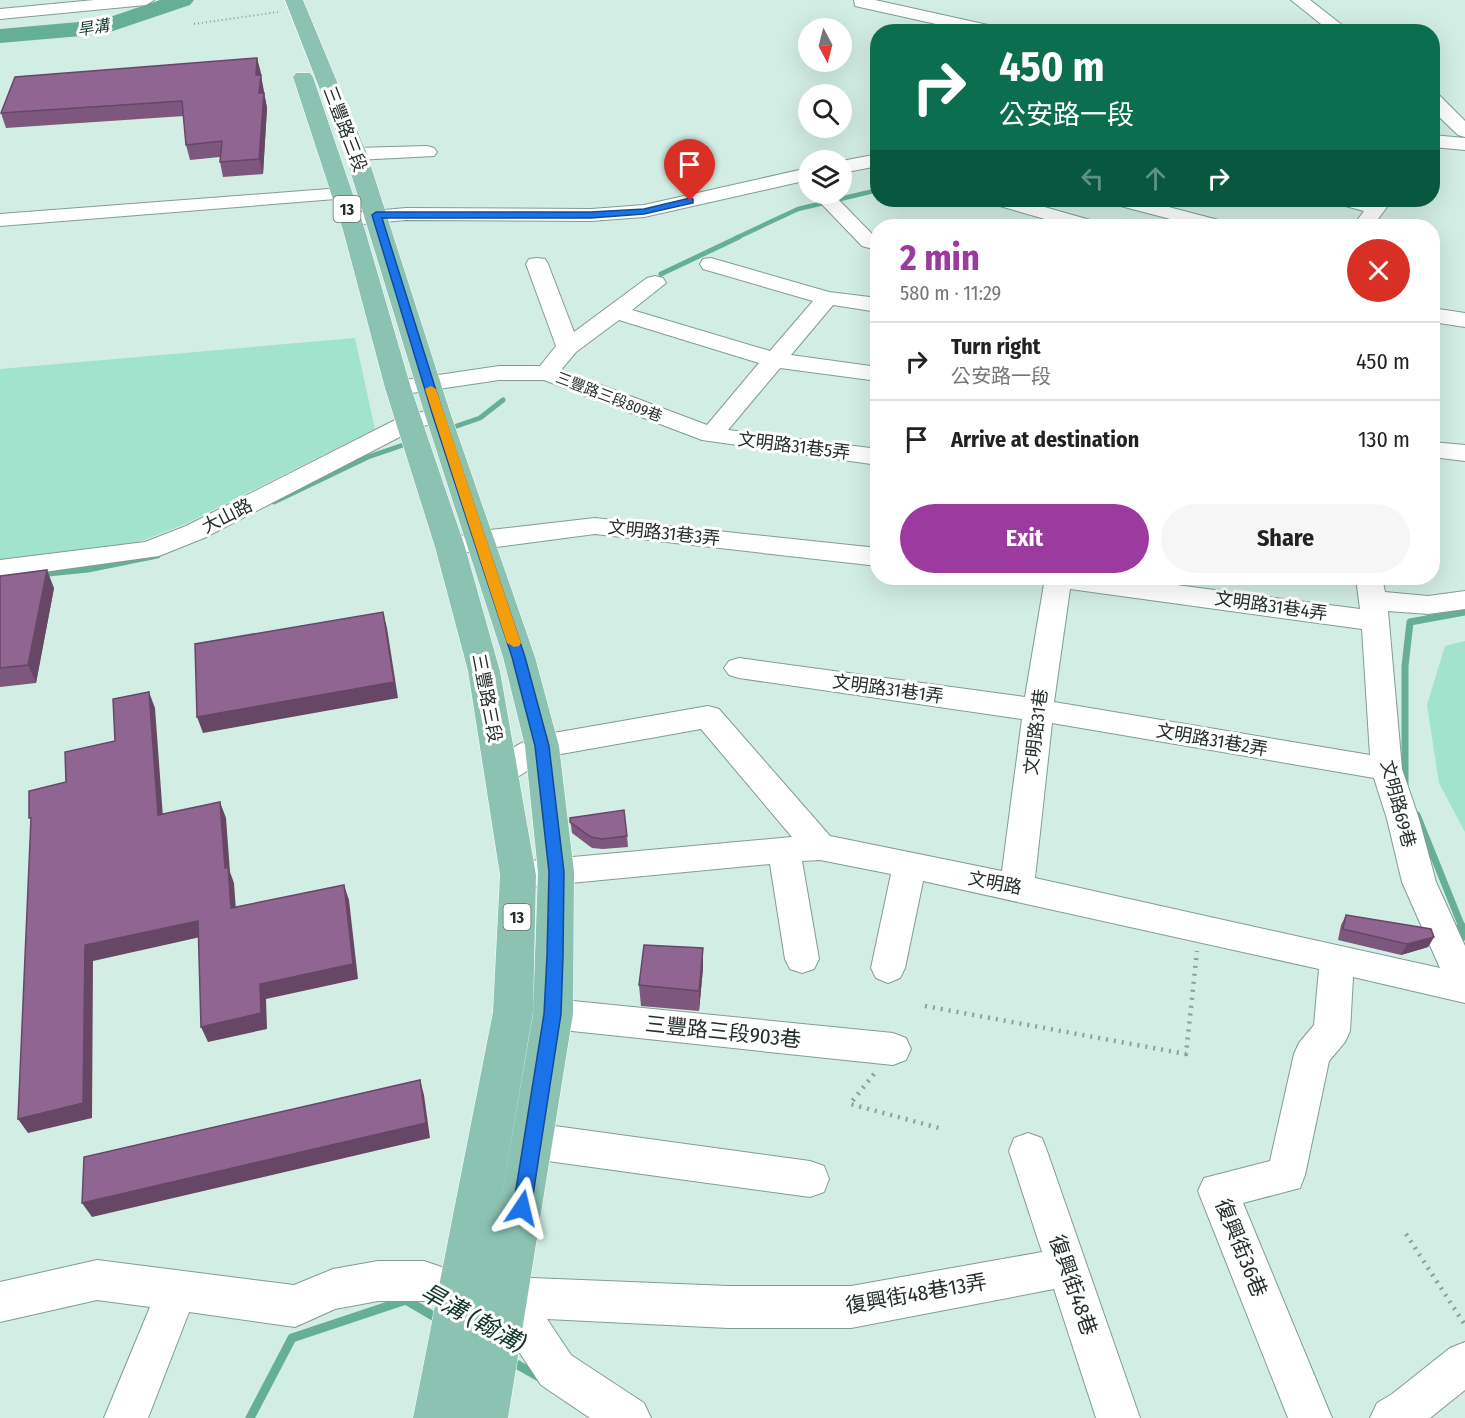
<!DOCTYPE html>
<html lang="en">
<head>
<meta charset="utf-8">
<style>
	:root { --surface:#fff; --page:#f6f6f6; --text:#222; --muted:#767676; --line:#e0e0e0; --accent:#9d3a9f }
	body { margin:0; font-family:"Fira Sans Condensed","Noto Sans TC",sans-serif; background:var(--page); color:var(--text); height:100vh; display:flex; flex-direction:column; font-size:22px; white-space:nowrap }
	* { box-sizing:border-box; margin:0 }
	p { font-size:20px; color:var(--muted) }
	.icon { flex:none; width:33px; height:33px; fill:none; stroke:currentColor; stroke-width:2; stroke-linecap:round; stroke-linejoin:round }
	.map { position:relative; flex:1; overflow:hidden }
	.drawer { position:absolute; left:870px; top:219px; width:570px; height:366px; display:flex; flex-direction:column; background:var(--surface); border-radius:24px; box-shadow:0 6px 24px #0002 }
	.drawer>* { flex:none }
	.guide { position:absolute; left:870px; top:24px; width:570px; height:183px; border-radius:24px; box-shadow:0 6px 24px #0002; background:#0b6e4f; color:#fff; overflow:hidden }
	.needle { width:39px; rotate:173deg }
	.buttons { position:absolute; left:798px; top:18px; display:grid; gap:12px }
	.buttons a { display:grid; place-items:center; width:54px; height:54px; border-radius:50%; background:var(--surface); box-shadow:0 6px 24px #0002; font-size:30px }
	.pin { position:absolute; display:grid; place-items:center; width:51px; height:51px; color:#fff; margin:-62px -26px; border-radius:50% 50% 50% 0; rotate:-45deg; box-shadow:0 0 6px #0007 }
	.pin .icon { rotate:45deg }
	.me { position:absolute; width:66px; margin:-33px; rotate:10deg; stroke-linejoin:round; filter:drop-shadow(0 0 4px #0008) }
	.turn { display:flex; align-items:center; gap:21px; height:126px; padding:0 30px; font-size:27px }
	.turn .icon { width:78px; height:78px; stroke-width:2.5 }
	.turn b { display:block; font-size:42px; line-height:51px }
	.lanes { display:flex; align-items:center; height:57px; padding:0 30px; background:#0003; justify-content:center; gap:30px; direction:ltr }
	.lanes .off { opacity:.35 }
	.round { display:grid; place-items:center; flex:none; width:63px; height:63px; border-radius:32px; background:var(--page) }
	.headline { display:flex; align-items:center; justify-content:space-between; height:102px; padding:0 30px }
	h1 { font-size:36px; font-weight:700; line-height:45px; color:var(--accent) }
	.action { display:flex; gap:12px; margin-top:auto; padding:12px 30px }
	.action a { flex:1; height:69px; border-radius:36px; background:var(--accent); color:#fff; font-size:24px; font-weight:700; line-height:69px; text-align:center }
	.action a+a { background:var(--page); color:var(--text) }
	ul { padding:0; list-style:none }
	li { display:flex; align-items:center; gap:18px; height:78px; padding:0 30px; border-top:2px solid var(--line) }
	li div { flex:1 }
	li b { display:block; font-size:22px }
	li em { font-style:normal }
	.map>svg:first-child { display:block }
</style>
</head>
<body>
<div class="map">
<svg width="1465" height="1418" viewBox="0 0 1465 1418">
	<rect width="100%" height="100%" fill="#d2ede3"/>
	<path fill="#a1e3cc" d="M355,338L375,429L185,524L136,543L0,560V369Z
		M1465,641V832L1439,783L1427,705L1445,646Z"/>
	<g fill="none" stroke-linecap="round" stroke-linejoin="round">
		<path stroke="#65af97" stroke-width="4.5" d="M736,238L798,209L878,190"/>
		<path stroke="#65af97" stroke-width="5" d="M661,274L739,237
			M448,429L480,418L503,400
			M274,502L368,457L409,443"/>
		<path stroke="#65af97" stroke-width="7" d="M38,574L88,569L157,555
			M1405,785V666L1410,622L1465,612
			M1417,815L1462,927"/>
		<path stroke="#65af97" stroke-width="9" d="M1461,926L1465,936
			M509,1360L541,1378
			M250,1418L292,1338L406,1300L440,1320"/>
		<path fill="#65af97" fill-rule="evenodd" d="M160,0H194L190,5L104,34L0,43V29L101,20Z"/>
		<g stroke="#829c92" stroke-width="2">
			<path id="minor" d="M94,0H154L146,5L0,19V9Z
				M854,0H875L997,27L1005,32H972L855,6Z
				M1291,0H1310L1351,32H1331Z
				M1432,94L1439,95L1465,121V137L1458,135L1432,110Z
				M1432,135L1465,138V150L1432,147Z
				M427,146L434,148L437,152L434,156L356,160L349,158L346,154L349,150L356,148Z
				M878,154V166L842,173V161Z
				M808,168V180L644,217L591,221L406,220L351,225L344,223L341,219L344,215L351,213L406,208L591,209L644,205Z
				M341,188L348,190L351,194L348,198L0,226V214Z
				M812,194H833L876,238V246L869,248L862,246Z
				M990,200H1020L1097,222L1100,226H1069L993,204Z
				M1110,200H1142L1226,222L1229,226H1197L1113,204Z
				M1335,200H1392L1373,226H1353L1364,211L1338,204Z
				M537,258L545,259L548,264L574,332L647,278L655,276L663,278L666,283L632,310L770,351L813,301L703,269L700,264L703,259L711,258L829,292L878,298V312L833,305L791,355L878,367V381L780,368L728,430L878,449V465L702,440L544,380H499L398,395L390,393L386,388L390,383L398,381L499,366H540L556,346L526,264L529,259ZM619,320L759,363L707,425L561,370L576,352Z
				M1432,308L1465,313V327L1432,322Z
				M438,408L447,410L450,415L447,420L419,427L204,538L159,556L0,578V560L145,542L186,526L401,417Z
				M1432,442L1465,445V461L1432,457Z
				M595,518L878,548V566L595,534L481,549L455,555L445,552L442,546L445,540L481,531Z
				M1045,578H1123L1360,609L1356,578H1382L1385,592L1428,596L1465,591V609L1428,614L1388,611L1402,769L1419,819L1436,882L1465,946V1003L1353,977L1350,1031L1345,1042L1329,1061L1305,1175L1300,1188L1243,1203L1332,1418H1288L1198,1191L1204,1178L1270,1161L1294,1054L1299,1043L1314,1025L1319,969L923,881L905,968L900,978L888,983L876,978L871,968L891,874L820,860L802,861L819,959L814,969L802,973L790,969L785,959L770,864L518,888L506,884L501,875L506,866L518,862L792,837L701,729L550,756L513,780L502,784L491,780L486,772C496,755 524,740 542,735L708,706L719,709L830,836L1002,871L1022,719L739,678L729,675L724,668L729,661L739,658L1025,697ZM1070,589L1362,629L1370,755L1054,702ZM1052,723L1374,778L1387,819L1402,882L1440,968L1035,878Z
				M553,999L893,1033L906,1038L911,1049L906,1060L893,1065L553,1029L540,1025L535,1014L540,1003Z
				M533,1123L810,1161L824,1166L829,1179L824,1192L810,1197L533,1159L519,1153L514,1141L519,1129Z
				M1028,1133L1042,1138L1047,1151L1140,1418H1096L1054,1289L851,1328H728L547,1319L571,1355L644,1403L651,1418H590L541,1385L496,1317L462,1314L424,1301H378L335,1309L295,1327L189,1312L148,1418H104L150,1307L97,1300L0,1322V1282L97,1260L294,1285L333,1269L378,1261H424L462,1274L507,1277L728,1286H851L1042,1252L1009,1151L1014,1138Z
				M1465,1342V1390L1430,1418H1370L1377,1403L1392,1394L1450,1348Z"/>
		</g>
		<g stroke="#fff" stroke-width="1">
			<path id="major" d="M285,0H303L367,154L451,415L535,657L559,746L574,872L573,1014L508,1418H413L493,1012L500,875L468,671L435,547L385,388L343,230L293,77L296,73H310L313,77L365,230L411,388L465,547L500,671L536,875L533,1012L498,1217L533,1014L538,872L525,746L503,657L425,415L345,154Z"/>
		</g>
		<path stroke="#8ca099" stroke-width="2" stroke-dasharray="1 3" stroke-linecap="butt" d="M194,24L278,12"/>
		<path stroke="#8ca099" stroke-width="4.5" stroke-dasharray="2 6" stroke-linecap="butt" d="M925,1006L1186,1054L1197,951
			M874,1074L850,1104L939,1128
			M1406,1234L1465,1325"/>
		<use href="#minor" fill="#fff" fill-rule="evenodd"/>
		<use href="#major" fill="#8bc2b2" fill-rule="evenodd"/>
	</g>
	<path fill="#7d577d" d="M257,58L267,108L263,174L223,177L220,162V157L190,160L186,145L184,116L6,128L1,113Z
		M0,576L54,588L36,683L0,687Z
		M570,818L627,836L628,847L603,849L592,848L572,833Z
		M1346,915L1434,937L1428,947L1401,955L1338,940L1341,925Z
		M703,948V968L699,1011L641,1006L639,985Z"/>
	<path fill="#664766" d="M257,58L261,73L260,83L261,75L267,108L263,174L259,159L256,75Z
		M47,570L54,588L36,683L28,665Z
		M383,612L387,628L398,698L203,733L197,717Z
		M149,692L155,708L164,831L158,815Z
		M220,802L226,818L230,872L234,883L237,924L231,908L225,868Z
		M344,885L349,900L358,979L266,999L267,1029L208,1042L201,1027L260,984Z
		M198,921L205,936L93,961L92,1118L28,1133L18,1119L85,945Z
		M1434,937L1428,947L1401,955L1407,944Z
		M703,948V968L699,1011V991Z
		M420,1080L424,1095L430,1138L92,1217L82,1203Z"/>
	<path fill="#916591" stroke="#664766" stroke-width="1.5" d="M257,58L256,75H261L259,93H264L259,159L220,162L222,141L186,145L182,101L1,113L15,77Z
		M47,570L28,665L0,668V576Z
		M383,612L394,682L197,717L195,644Z
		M149,692L158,815L220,802L225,868L228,867L231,908L344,885L353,964L260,984L261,1013L201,1027L198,921L85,945L83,1103L18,1119L31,818H29V791L66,782L65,752L115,741L113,699Z
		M624,810L627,836L602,839L591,837L570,822V818Z
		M1346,915L1431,929L1434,937L1407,944L1343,929Z
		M644,945L703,948L699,991L639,985Z
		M420,1080L426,1123L82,1203L84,1157Z"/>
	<path fill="#1a73e8" stroke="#114b97" stroke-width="1.5" d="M690,198L693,199V203L644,214L591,218H382L444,416L525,657L549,746L564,872L563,956L561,1014L531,1208L528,1214L522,1216L515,1214L513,1208L544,1014L547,956L549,872L535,746L512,657L433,416L372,215L376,212H591L644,209Z"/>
	<path fill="#f59e0b" d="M431,386L436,389L521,643L519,646L514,647L507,643L425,389Z"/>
	<g text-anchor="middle" stroke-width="6" stroke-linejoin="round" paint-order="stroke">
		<g font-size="15" fill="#242e2a" stroke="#fff">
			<text transform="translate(609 397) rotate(21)" y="5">三豐路三段809巷</text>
		</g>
		<g font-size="16" font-style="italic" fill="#14372c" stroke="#fff">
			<text transform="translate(93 27) rotate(-9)" y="6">旱溝</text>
		</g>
		<g fill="#fff" stroke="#666d6a" stroke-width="1.5">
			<rect x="333.5" y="196" width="27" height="26" rx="4.5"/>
			<rect x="503.5" y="904" width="27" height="26" rx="4.5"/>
		</g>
		<g font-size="16" font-weight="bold" fill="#242e2a">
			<text x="347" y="215">13</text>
			<text x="517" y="923">13</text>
		</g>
		<g font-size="18" fill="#242e2a" stroke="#fff">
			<text transform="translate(345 129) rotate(69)" y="6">三豐路三段</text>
			<text transform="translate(794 446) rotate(7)" y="6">文明路31巷5弄</text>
			<text transform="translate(227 516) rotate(-27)" y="6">大山路</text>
			<text transform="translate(664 533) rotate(6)" y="6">文明路31巷3弄</text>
			<text transform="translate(1271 606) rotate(8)" y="6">文明路31巷4弄</text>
			<text transform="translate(888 689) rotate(8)" y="6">文明路31巷1弄</text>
			<text transform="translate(487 698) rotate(79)" y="6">三豐路三段</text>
			<text transform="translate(1036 732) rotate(-83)" y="6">文明路31巷</text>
			<text transform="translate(1212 740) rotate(10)" y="6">文明路31巷2弄</text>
			<text transform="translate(1398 804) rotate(75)" y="6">文明路69巷</text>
			<text transform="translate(995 883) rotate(11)" y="6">文明路</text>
		</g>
		<g font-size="21" fill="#242e2a" stroke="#fff">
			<text transform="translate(723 1032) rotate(6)" y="7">三豐路三段903巷</text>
			<text transform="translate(1241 1248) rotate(68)" y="7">復興街36巷</text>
			<text transform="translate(1073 1285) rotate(71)" y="7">復興街48巷</text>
			<text transform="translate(916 1294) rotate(-10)" y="7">復興街48巷13弄</text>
		</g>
		<g font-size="24" font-style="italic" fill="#14372c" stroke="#fff">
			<text transform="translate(473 1318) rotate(29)" y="8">旱溝 (翰溝)</text>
		</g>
	</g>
</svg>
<div class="buttons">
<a><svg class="needle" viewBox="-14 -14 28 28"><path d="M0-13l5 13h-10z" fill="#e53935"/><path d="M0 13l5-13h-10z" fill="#767676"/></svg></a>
<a><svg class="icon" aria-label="search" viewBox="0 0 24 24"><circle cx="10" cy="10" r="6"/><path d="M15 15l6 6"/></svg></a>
<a><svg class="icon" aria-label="layers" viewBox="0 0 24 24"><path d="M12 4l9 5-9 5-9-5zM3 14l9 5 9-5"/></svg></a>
</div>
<div class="pin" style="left:690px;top:201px;background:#d93025"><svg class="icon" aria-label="arrive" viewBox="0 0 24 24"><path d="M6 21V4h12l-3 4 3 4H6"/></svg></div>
<svg class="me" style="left:522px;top:1208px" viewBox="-20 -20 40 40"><path d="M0-17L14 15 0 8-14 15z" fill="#1a73e8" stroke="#fff" stroke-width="4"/></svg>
<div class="guide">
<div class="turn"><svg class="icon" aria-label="right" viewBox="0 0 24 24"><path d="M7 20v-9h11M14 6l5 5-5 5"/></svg><div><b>450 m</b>公安路一段</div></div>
<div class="lanes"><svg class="icon off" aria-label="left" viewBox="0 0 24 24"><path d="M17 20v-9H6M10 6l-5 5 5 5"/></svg><svg class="icon off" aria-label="ahead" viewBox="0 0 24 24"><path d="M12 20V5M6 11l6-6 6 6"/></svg><svg class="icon" aria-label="right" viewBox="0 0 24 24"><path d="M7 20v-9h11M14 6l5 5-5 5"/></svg></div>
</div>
<section class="drawer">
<div class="headline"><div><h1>2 min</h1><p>580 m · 11:29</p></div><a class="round" style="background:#d93025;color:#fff"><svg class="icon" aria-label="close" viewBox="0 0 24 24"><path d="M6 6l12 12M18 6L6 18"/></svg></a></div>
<ul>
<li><svg class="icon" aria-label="right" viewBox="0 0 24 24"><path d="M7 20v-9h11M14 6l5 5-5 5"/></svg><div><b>Turn right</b><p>公安路一段</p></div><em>450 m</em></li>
<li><svg class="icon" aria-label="arrive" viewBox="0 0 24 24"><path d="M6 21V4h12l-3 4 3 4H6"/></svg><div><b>Arrive at destination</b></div><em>130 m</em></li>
</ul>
<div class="action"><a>Exit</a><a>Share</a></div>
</section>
</div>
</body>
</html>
